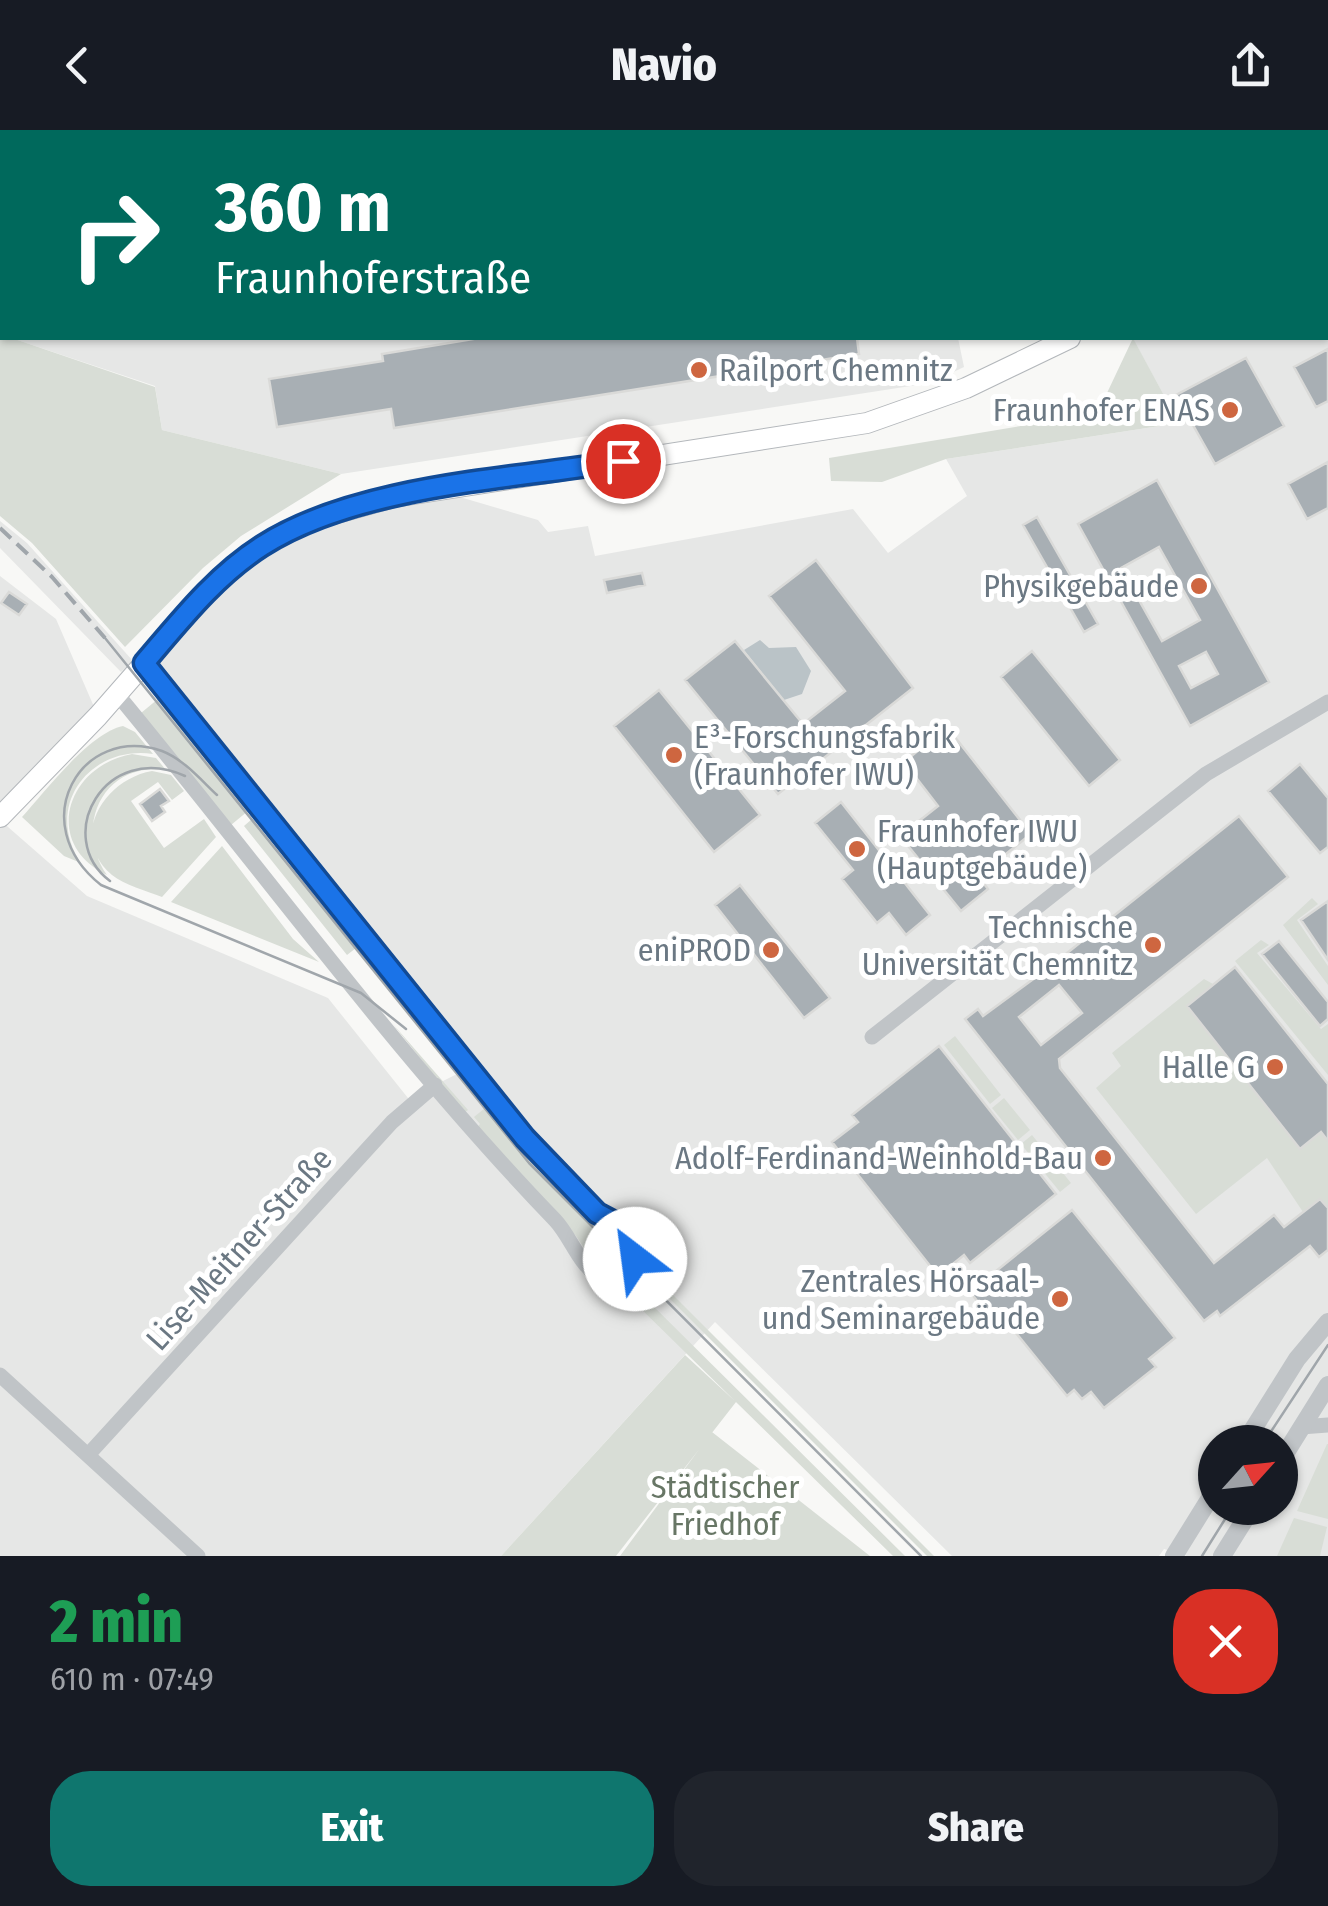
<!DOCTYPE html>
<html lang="en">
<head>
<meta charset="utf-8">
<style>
	:root { --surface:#171b24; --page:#20242c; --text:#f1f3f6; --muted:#9ea1a6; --accent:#0f766e }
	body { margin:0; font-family:"Fira Sans Condensed",sans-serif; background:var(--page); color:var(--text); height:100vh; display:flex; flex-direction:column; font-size:38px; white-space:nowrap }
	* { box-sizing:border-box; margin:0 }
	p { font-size:32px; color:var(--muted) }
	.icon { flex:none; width:55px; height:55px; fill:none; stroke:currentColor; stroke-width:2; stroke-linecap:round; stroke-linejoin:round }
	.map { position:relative; height:1426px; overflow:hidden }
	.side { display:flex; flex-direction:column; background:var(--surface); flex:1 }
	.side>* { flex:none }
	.banner { position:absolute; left:0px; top:0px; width:1330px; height:210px; box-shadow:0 2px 8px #0004; background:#00695c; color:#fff; overflow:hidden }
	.needle { width:65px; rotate:63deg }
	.buttons { position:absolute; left:1198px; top:1295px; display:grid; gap:20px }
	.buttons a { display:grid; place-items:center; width:100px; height:100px; border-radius:50%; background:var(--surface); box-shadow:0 2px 8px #0004; font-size:50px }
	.pin { position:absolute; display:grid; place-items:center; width:85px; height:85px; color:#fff; margin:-42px; border:5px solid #fff; border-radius:50%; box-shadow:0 2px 10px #0007 }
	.me { position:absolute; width:110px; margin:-55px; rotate:330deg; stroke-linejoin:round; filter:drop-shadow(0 0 8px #0008) }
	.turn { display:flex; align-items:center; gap:35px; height:210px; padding:0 50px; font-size:45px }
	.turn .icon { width:130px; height:130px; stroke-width:2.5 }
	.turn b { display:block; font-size:70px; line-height:85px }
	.round { display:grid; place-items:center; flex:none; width:105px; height:105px; border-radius:40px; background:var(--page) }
	.overview { display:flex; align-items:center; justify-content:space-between; height:170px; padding:0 50px }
	h1 { font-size:60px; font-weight:800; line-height:75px; color:#1e9e55 }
	.button { display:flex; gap:20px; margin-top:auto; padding:20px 50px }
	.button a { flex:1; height:115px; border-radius:40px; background:var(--accent); color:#fff; font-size:40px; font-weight:800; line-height:115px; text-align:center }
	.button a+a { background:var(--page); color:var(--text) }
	header { display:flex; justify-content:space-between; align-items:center; height:130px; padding:0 50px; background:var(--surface); font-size:45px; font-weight:800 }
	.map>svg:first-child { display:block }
</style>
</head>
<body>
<header><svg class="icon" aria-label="back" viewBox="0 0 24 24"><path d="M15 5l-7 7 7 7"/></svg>Navio<svg class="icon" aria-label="share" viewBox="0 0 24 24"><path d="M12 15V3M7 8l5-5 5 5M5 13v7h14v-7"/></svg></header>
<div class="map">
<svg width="1328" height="1426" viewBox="0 0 1328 1426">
	<rect width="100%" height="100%" fill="#f8f8f6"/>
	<path fill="#e6e7e6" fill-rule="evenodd" d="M301,0H1328V58V2Z
		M1328,140V1426H1187L1164,1419L1159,1426H952L715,1192L501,1426H0V690L87,766L328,868L412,973L435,955L467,939L144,533L263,415L436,360L538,390L548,402L588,396L595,426L853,379L888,423L967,366L946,329L1179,293L1133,209L1328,208ZM1215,1312H1280V1378H1215Z
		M11,208H958L964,237L930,253L341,344L162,300L155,256Z
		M0,391L27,413L133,531L121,542L0,418Z
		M0,446L56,489L98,586L0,687Z"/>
	<path fill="#d8ddd6" d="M147,0H301L307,2H143Z
		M0,204L155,257L162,300L341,344L241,406L203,438L125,517L32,413L0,386Z
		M1133,208H1140L1134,210L1179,293L946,329L882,352L831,351L829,328L1075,287L1107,263Z
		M164,564L254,676L231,695L141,583Z
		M123,596L135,602L153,624C89,615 43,677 81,733L64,726L22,687C45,662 89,603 123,596Z
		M132,624L156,628L166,640C103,631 73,697 107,745C42,714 66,636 132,624Z
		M152,641L171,645L184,661L172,670L158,652L131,671L164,718L204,689L216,707L162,767C147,761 124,755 112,745C67,707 105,649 152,641Z
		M252,689L356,818L347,825L244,696Z
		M222,716L293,809L319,832L171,772Z
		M1312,768L1318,774L1297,790L1328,836V855L1283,795Z
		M1261,810L1269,815L1257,823L1321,899L1328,894V945L1235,831Z
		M369,820L478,958L474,962L364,824Z
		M1204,849L1213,854L1187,876L1300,1018L1321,1002L1328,1011V1078L1320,1069L1303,1082L1267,1028L1196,1084L1096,958L1121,936L1112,923Z
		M392,893L468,980L464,983Z
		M955,906L1001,965L990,974L944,915Z
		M1004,968L1030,1000L1018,1010L992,978Z
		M490,974L626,1109L629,1122L616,1138L597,1137L576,1106L476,999L480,994L474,987Z
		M1032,1005L1071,1053L1060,1062L1021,1014Z
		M660,1152L934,1426H927L656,1155Z
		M644,1167L905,1426H893L635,1173Z
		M685,1225L736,1272L616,1426H501Z
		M712,1302L870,1426H620Z
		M1327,1314H1328V1389L1297,1381Z
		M1294,1388L1327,1397L1320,1426H1277Z"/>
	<path fill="#bac3c7" d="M760,510L769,518L796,517L811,541L802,564L784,570L744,520Z"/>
	<path fill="#a8afb4" stroke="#dadad8" stroke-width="2.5" fill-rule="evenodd" d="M479,208H857L859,224L394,298L391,279L277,297L269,249L383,231L382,224Z
		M1328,219V271L1316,277L1294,237Z
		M1246,228L1284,296L1215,334L1176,265Z
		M1328,332V378L1307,389L1288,354Z
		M1157,350L1269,552L1190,596L1078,394ZM1159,417L1200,490L1162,511L1121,438ZM1206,522L1218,544L1191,558L1179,536Z
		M1037,387L1098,494L1084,502L1023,395Z
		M816,430L913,558L778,664L685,550L735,511L803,594L845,561L769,466Z
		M642,443L645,455L607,463L604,450Z
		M9,462L27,474L19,485L1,473Z
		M1032,521L1120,630L1089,656L1001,547Z
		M659,560L760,685L714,722L614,596Z
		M947,597L1031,704L978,746L988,759L961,781L900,706L938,676L904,632Z
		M1300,634L1328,668V717L1320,723L1268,661Z
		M160,659L169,671L161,676L165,682L152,691L140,674Z
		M841,672L930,785L906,805L889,783L877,793L842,749L853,740L815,693Z
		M1239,686L1288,747L1059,929L1060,938L1214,1133L1274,1085L1284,1097L1320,1069L1328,1078V1120L1319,1127L1310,1116L1220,1186L1217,1181L1204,1191L965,889L978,879L983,886L1047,839ZM1059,855L1082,883L1041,915L1019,887Z
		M740,755L830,868L804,888L715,775Z
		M1328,771V830L1301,790Z
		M1279,811L1328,872V889L1320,896L1262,824Z
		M1235,837L1328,954V1011L1321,1002L1300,1019L1187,876Z
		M939,916L1056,1064L970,1133L964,1125L938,1146L832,1012L858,992L852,985Z
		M1072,1080L1175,1208L1149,1229L1156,1237L1104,1278L1091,1262L1082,1269L1074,1260L1067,1266L999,1182L991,1188L970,1162Z"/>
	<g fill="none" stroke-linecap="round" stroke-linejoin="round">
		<g stroke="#b3b7bb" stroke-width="22">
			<path id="secondary" d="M1328,88V87
				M0,687L98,586L217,450L263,415L312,390L394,367L867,293L966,258L1070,208"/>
		</g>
		<path stroke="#c0c4c7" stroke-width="15" d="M117,564C262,739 397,926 555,1090C572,1108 579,1137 602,1148L626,1141L637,1121L631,1101L597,1083L525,1008L144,533
			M872,907L1206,644L1328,572
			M0,1245L198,1426
			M1301,1297L1328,1295
			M88,1325L392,992L435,955"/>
		<path stroke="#c0c4c7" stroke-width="18" d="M1245,1312L1297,1229L1328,1192
			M1280,1332L1328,1255
			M1174,1426L1215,1360
			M1222,1426L1252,1378"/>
		<use href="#secondary" stroke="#fff" stroke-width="20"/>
		<path stroke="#a0a6ab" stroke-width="2.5" d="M105,508L529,1033L921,1426
			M217,665C200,649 183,629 162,621C81,593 23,693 101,755L361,863L406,899
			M110,751C52,707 105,610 185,646
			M1264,1312L1328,1215
			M1202,1426L1232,1378"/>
		<path stroke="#a0a6ab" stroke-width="4" stroke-dasharray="15 8" stroke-linecap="butt" d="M441,0L462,2
			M743,2L760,0
			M816,2L884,0
			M0,146H2
			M0,398L52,447L105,508"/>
	</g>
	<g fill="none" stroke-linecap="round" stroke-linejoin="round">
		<g stroke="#114b97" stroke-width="25">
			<path id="route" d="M623,331C512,349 357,355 262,416C215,446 180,491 144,533L525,1008L597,1083L631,1101L637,1116L635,1129"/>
		</g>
		<use href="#route" stroke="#1a73e8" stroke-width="18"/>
	</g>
	<g fill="#ce6640" stroke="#fff" stroke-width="4">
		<circle cx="699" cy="240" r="10"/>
		<circle cx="1230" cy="280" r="10"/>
		<circle cx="1199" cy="456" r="10"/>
		<circle cx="674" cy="625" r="10"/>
		<circle cx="857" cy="719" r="10"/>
		<circle cx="1153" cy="815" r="10"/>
		<circle cx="771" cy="820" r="10"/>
		<circle cx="1275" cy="937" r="10"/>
		<circle cx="1103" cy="1028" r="10"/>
		<circle cx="1060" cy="1169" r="10"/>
	</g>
	<g text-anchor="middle" stroke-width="10" stroke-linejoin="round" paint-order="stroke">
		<g font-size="32" fill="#6b7883" stroke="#fff" text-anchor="end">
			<text x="719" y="251" text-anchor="start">Railport Chemnitz</text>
			<text x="1210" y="291">Fraunhofer ENAS</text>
			<text x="1179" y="467">Physikgebäude</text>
			<text x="694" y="618" text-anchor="start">E³-Forschungsfabrik<tspan x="694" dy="37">(Fraunhofer IWU)</tspan></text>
			<text x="877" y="712" text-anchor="start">Fraunhofer IWU<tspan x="877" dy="37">(Hauptgebäude)</tspan></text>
			<text x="1133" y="808">Technische<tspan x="1133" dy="37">Universität Chemnitz</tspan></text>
			<text x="751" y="831">eniPROD</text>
			<text x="1255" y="948">Halle G</text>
			<text x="1083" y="1039">Adolf-Ferdinand-Weinhold-Bau</text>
			<text x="1040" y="1162">Zentrales Hörsaal-<tspan x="1040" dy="37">und Seminargebäude</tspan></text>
		</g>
		<g font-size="32" fill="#6b7883" stroke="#fff">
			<text transform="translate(239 1119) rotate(-48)" y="11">Lise-Meitner-Straße</text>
		</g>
		<g font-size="32" fill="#677665" stroke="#fff">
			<text x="725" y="1368">Städtischer<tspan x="725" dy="37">Friedhof</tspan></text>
		</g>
	</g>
</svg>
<div class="buttons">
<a><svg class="needle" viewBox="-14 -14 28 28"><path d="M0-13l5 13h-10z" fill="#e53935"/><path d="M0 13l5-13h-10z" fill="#9ea1a6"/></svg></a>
</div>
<div class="pin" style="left:623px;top:331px;background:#d93025"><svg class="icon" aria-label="arrive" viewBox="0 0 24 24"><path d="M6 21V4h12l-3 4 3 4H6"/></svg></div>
<svg class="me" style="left:635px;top:1129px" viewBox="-20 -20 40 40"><circle r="19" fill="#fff"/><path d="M0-13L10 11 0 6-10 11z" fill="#1a73e8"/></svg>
<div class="banner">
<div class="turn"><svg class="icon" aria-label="right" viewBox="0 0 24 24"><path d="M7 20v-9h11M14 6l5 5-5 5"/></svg><div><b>360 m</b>Fraunhoferstraße</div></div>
</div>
</div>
<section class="side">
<div class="overview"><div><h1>2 min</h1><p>610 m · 07:49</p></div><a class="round" style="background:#d93025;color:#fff"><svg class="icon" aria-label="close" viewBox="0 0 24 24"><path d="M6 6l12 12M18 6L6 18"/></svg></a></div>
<div class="button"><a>Exit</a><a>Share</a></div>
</section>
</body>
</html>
